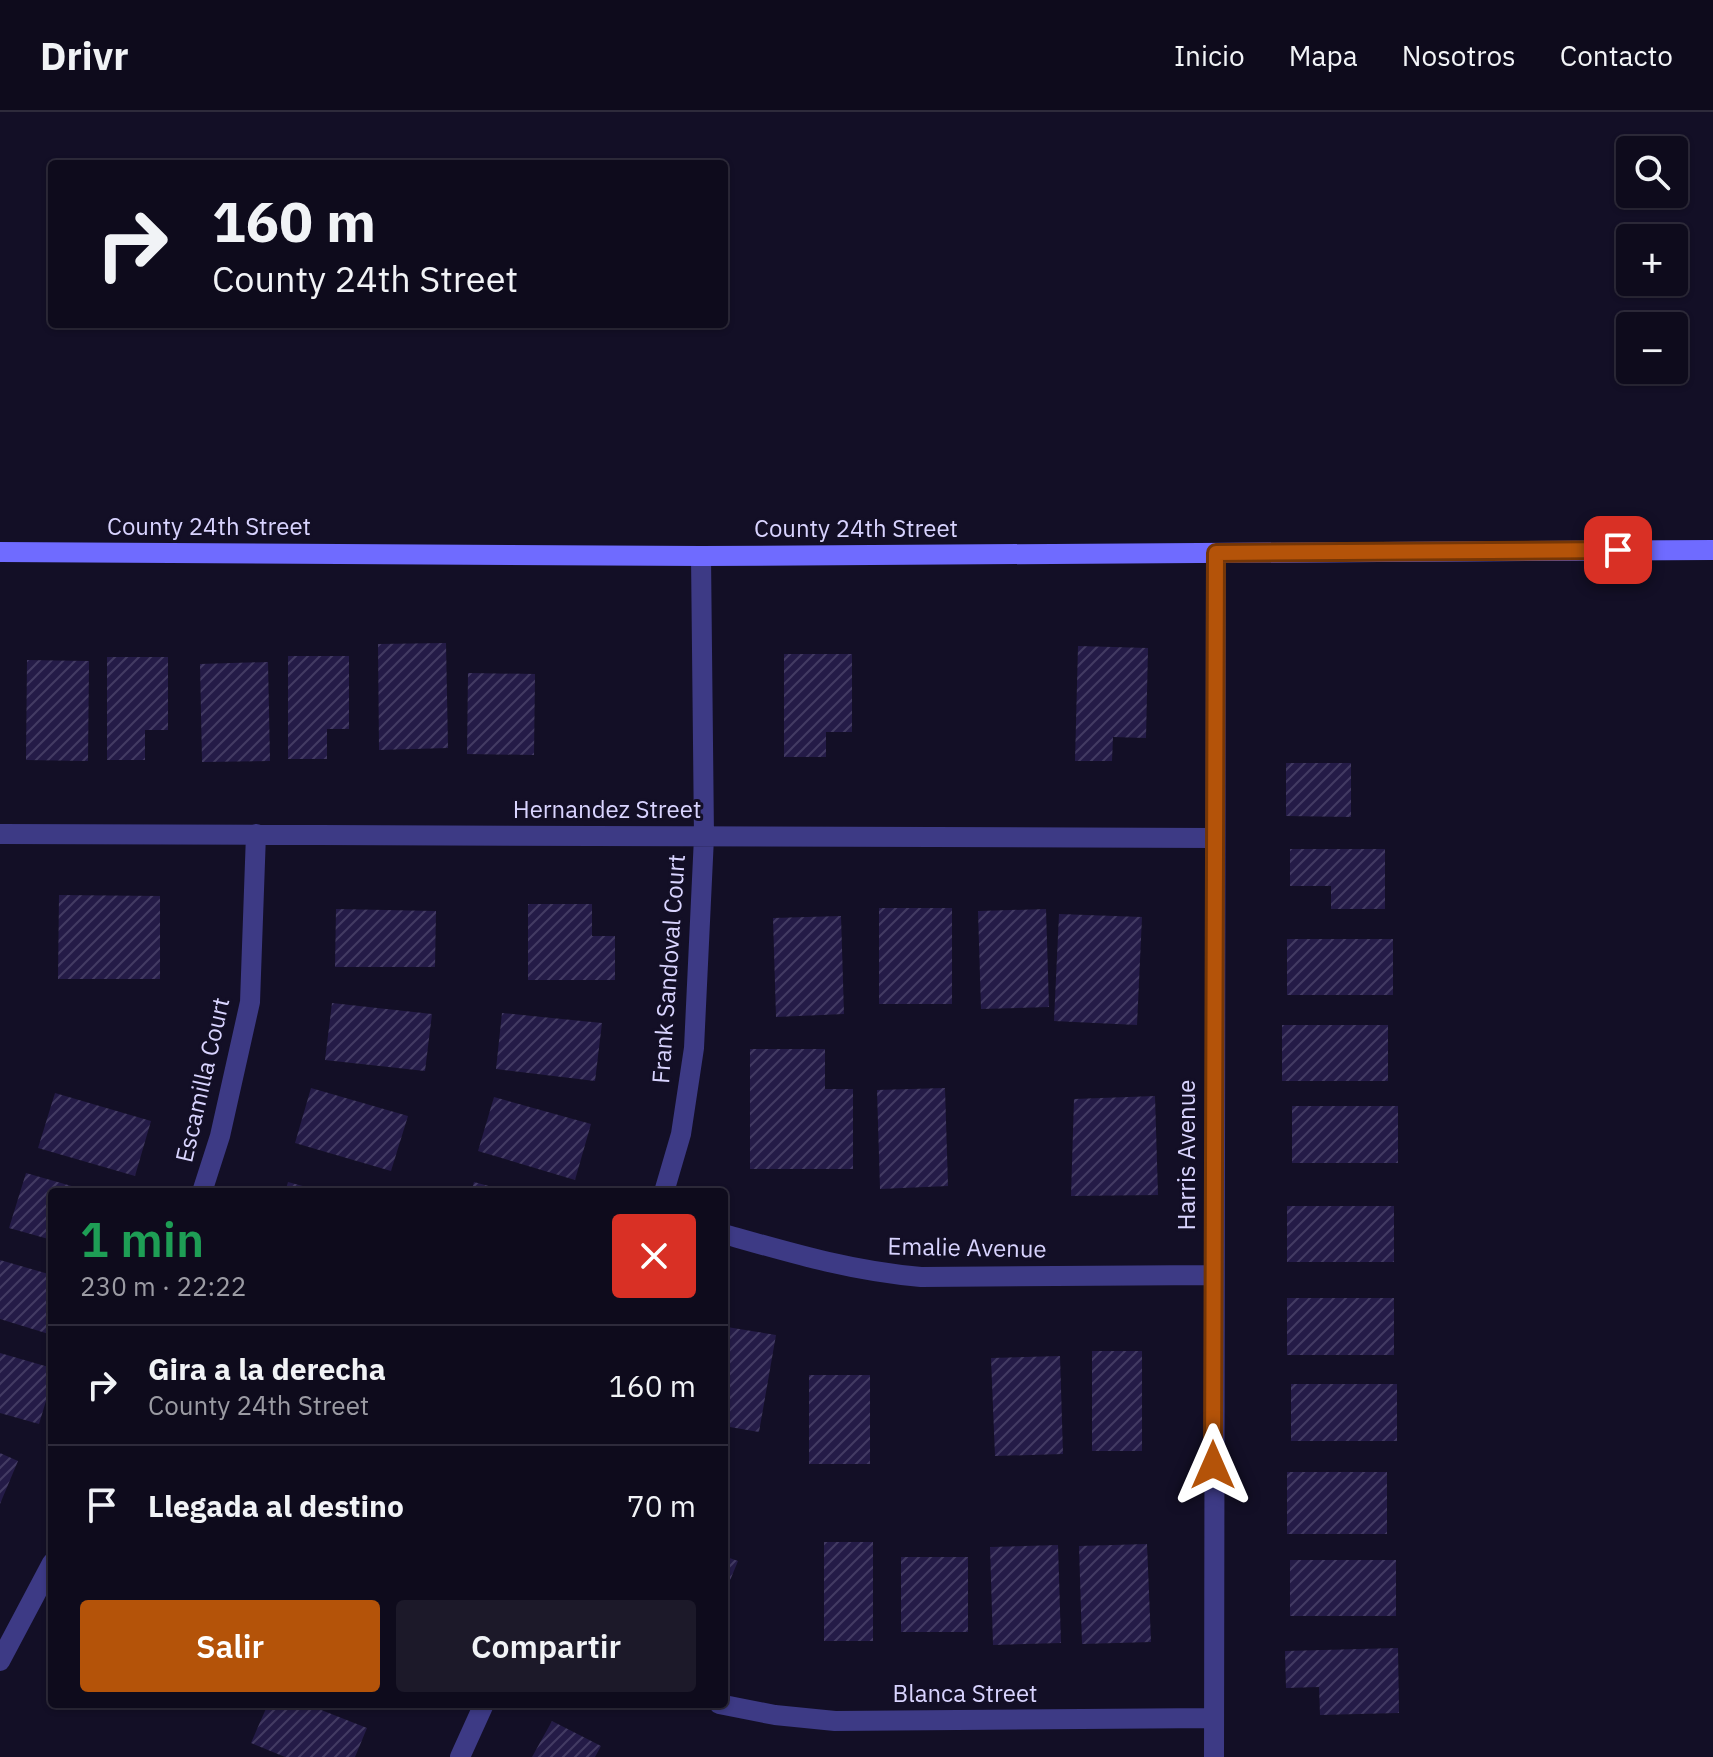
<!DOCTYPE html>
<html lang="es">
<head>
<meta charset="utf-8">
<style>
	:root { --surface:#0e0b1c; --page:#1c1929; --text:#f1f3f6; --muted:#9b9ba3; --line:#2e2b3b; --accent:#b45309 }
	body { margin:0; font-family:"IBM Plex Sans",sans-serif; background:var(--page); color:var(--text); height:100vh; display:flex; flex-direction:column; font-size:30px; white-space:nowrap }
	* { box-sizing:border-box; margin:0 }
	p { font-size:26px; color:var(--muted) }
	.icon { flex:none; width:44px; height:44px; fill:none; stroke:currentColor; stroke-width:2; stroke-linecap:round; stroke-linejoin:round }
	.map { position:relative; flex:1; overflow:hidden }
	.details { position:absolute; left:48px; top:1076px; width:680px; height:520px; display:flex; flex-direction:column; background:var(--surface); border-radius:8px; box-shadow:0 2px 6px #0004,0 0 0 2px var(--line) }
	.details>* { flex:none }
	.hud { position:absolute; left:48px; top:48px; width:680px; height:168px; border-radius:8px; box-shadow:0 2px 6px #0004,0 0 0 2px var(--line); background:#0e0b1c; color:var(--text); overflow:hidden }
	.controls { position:absolute; left:1616px; top:24px; display:grid; gap:16px }
	.controls a { display:grid; place-items:center; width:72px; height:72px; border-radius:8px; background:var(--surface); box-shadow:0 2px 6px #0004,0 0 0 2px var(--line); font-size:40px }
	.pin { position:absolute; display:grid; place-items:center; width:68px; height:68px; color:#fff; margin:-34px; border-radius:16px; box-shadow:0 4px 12px #0006 }
	.me { position:absolute; width:88px; margin:-44px; rotate:0deg; stroke-linejoin:round; filter:drop-shadow(0 0 6px #0008) }
	.turn { display:flex; align-items:center; gap:28px; height:168px; padding:0 32px; font-size:36px }
	.turn .icon { width:104px; height:104px; stroke-width:2.5 }
	.turn b { display:block; font-size:56px; line-height:68px }
	.round { display:grid; place-items:center; flex:none; width:84px; height:84px; border-radius:8px; background:var(--page) }
	.head { display:flex; align-items:center; justify-content:space-between; height:136px; padding:0 32px }
	h1 { font-size:48px; font-weight:600; line-height:60px; color:#1e9e55 }
	.action { display:flex; gap:16px; margin-top:auto; padding:16px 32px }
	.action a { flex:1; height:92px; border-radius:8px; background:var(--accent); color:#fff; font-size:32px; font-weight:600; line-height:92px; text-align:center }
	.action a+a { background:var(--page); color:var(--text) }
	ul { padding:0; list-style:none }
	li { display:flex; align-items:center; gap:24px; height:120px; padding:0 32px; border-top:2px solid var(--line) }
	li div { flex:1 }
	li b { display:block; font-size:30px }
	li em { font-style:normal }
	header { display:flex; align-items:center; gap:48px; box-sizing:border-box; height:112px; padding:0 40px; background:var(--surface); border-bottom:2px solid var(--line) }
	header strong { font-size:38px }
	nav { display:flex; gap:44px; margin-inline-start:auto; font-size:28px }
	.map>svg:first-child { display:block }
</style>
</head>
<body>
<header>
<strong>Drivr</strong>
<nav><a>Inicio</a><a>Mapa</a><a>Nosotros</a><a>Contacto</a></nav>
</header>
<div class="map">
<svg width="1713" height="1645" viewBox="0 0 1713 1645">
	<defs>
		<pattern id="building-hatch" width="6" height="6" patternUnits="userSpaceOnUse" patternTransform="scale(2)"><rect width="6" height="6" fill="#241b47"/><path d="M-1 1l2-2M0 6l6-6M5 7l2-2" fill="none" stroke="#433b63"/></pattern>
	</defs>
	<rect width="100%" height="100%" fill="#130f26"/>
	<path fill="url(#building-hatch)" d="M446,531L448,636L379,638L378,532Z
		M1078,534L1148,536L1146,626L1113,625L1112,649H1075Z
		M784,542H852V620H826V645H784Z
		M288,544H349V617H327V647H288Z
		M107,545H168V618H145V648H107Z
		M27,548L89,549L88,649L26,648Z
		M268,550L270,649L202,650L200,552Z
		M468,561L535,562L534,643L467,642Z
		M1286,651H1351V705L1286,704Z
		M1290,737H1385V797H1331V774H1290Z
		M59,783L160,784V867H58Z
		M528,792H592V824H615V868H528Z
		M879,796H952V892H879Z
		M336,797L436,799L435,855H335Z
		M1046,797L1049,895L981,897L978,799Z
		M1059,802L1142,805L1137,913L1054,909Z
		M841,804L844,902L776,905L773,806Z
		M1287,827H1393V883H1287Z
		M332,891L432,902L425,959L325,948Z
		M502,901L602,911L595,969L496,957Z
		M1282,913H1388V969H1282Z
		M750,937H825V977H853V1057H750Z
		M311,976L408,1004L391,1059L295,1031Z
		M945,976L948,1074L880,1077L877,978Z
		M55,981L151,1009L135,1064L38,1036Z
		M1155,984L1158,1083L1071,1084L1074,987Z
		M494,985L591,1012L575,1068L478,1039Z
		M1292,994H1398V1051H1292Z
		M26,1061L89,1079L52,1080V1128L9,1116Z
		M288,1070L321,1079V1080H285Z
		M474,1070L507,1079V1080H471Z
		M1287,1094H1394V1150H1287Z
		M0,1148L52,1163V1223L0,1207Z
		M1287,1186H1394V1243H1287Z
		M727,1215L776,1223L759,1320L724,1314V1230Z
		M1092,1239H1142V1339H1092Z
		M0,1241L52,1256V1269L39,1312L0,1301Z
		M1060,1244L1063,1342L995,1344L991,1246Z
		M809,1263H870V1352H809Z
		M1291,1272H1397V1329H1291Z
		M0,1341L18,1349L0,1392Z
		M1287,1360H1387V1422H1287Z
		M824,1430H873V1529H824Z
		M1147,1432L1151,1530L1082,1532L1079,1434Z
		M1058,1433L1061,1531L993,1533L990,1435Z
		M724,1444L738,1449L724,1483Z
		M901,1445H968V1520H901Z
		M1290,1448H1396V1504H1290Z
		M1398,1536L1399,1601L1320,1603L1319,1575L1286,1576L1285,1539Z
		M268,1592H306L367,1616L355,1645H285L251,1631Z
		M552,1609L601,1634L595,1645H532Z"/>
	<g fill="none" stroke-linecap="round" stroke-linejoin="round">
		<path stroke="#3d3a85" stroke-width="20" d="M0,722L1213,726
			M202,1080L220,1024L250,890L256,722
			M664,1080L681,1022L694,936L704,725L701,444
			M724,1122C791,1141 851,1159 921,1165L1213,1163
			M0,1549L52,1451
			M719,1592L775,1603L835,1609L1213,1606
			M460,1645L484,1592
			M1214,1645L1216,441"/>
		<path stroke="#6f6bff" stroke-width="20" d="M0,440L701,444L1713,438"/>
	</g>
	<g fill="none" stroke-linecap="round" stroke-linejoin="round">
		<g stroke="#753606" stroke-width="20">
			<path id="route" d="M1213,1353L1216,441L1618,438"/>
		</g>
		<use href="#route" stroke="#b45309" stroke-width="14"/>
	</g>
	<g text-anchor="middle" stroke-width="6" stroke-linejoin="round" paint-order="stroke">
		<g font-size="24" fill="#d9d4ff" stroke="#130f26">
			<text x="209" y="423">County 24th Street</text>
			<text x="856" y="425">County 24th Street</text>
			<text x="607" y="706">Hernandez Street</text>
			<text transform="translate(669 857) rotate(-86)" y="8">Frank Sandoval Court</text>
			<text transform="translate(203 968) rotate(-77)" y="8">Escamilla Court</text>
			<text transform="translate(1187 1043) rotate(-90)" y="8">Harris Avenue</text>
			<text transform="translate(967 1136) rotate(1)" y="8">Emalie Avenue</text>
			<text x="965" y="1590">Blanca Street</text>
		</g>
	</g>
</svg>
<div class="controls">
<a><svg class="icon" aria-label="search" viewBox="0 0 24 24"><circle cx="10" cy="10" r="6"/><path d="M15 15l6 6"/></svg></a>
<a>+</a>
<a>−</a>
</div>
<div class="pin" style="left:1618px;top:438px;background:#d93025"><svg class="icon" aria-label="arrive" viewBox="0 0 24 24"><path d="M6 21V4h12l-3 4 3 4H6"/></svg></div>
<svg class="me" style="left:1213px;top:1353px" viewBox="-20 -20 40 40"><path d="M0-17L14 15 0 8-14 15z" fill="#b45309" stroke="#fff" stroke-width="4"/></svg>
<div class="hud">
<div class="turn"><svg class="icon" aria-label="right" viewBox="0 0 24 24"><path d="M7 20v-9h11M14 6l5 5-5 5"/></svg><div><b>160 m</b>County 24th Street</div></div>
</div>
<section class="details">
<div class="head"><div><h1>1 min</h1><p>230 m · 22:22</p></div><a class="round" style="background:#d93025;color:#fff"><svg class="icon" aria-label="close" viewBox="0 0 24 24"><path d="M6 6l12 12M18 6L6 18"/></svg></a></div>
<ul>
<li><svg class="icon" aria-label="right" viewBox="0 0 24 24"><path d="M7 20v-9h11M14 6l5 5-5 5"/></svg><div><b>Gira a la derecha</b><p>County 24th Street</p></div><em>160 m</em></li>
<li><svg class="icon" aria-label="arrive" viewBox="0 0 24 24"><path d="M6 21V4h12l-3 4 3 4H6"/></svg><div><b>Llegada al destino</b></div><em>70 m</em></li>
</ul>
<div class="action"><a>Salir</a><a>Compartir</a></div>
</section>
</div>
</body>
</html>
